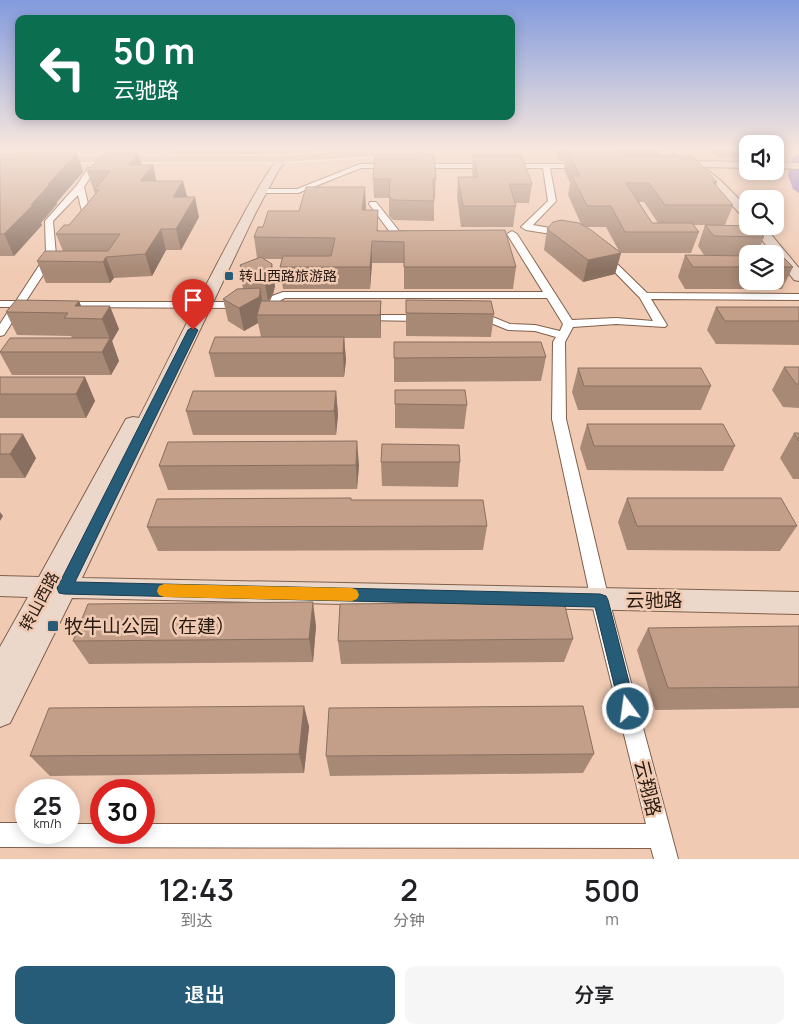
<!DOCTYPE html>
<html lang="zh">
<head>
<meta charset="utf-8">
<style>
	:root { --surface:#fff; --page:#f6f6f6; --text:#202124; --muted:#757577; --accent:#275c78 }
	body { margin:0; font-family:Manrope,"Noto Sans SC",sans-serif; background:var(--page); color:var(--text); height:100vh; display:flex; flex-direction:column; font-size:19px; white-space:nowrap }
	* { box-sizing:border-box; margin:0 }
	p { font-size:16px; color:var(--muted) }
	.icon { flex:none; width:28px; height:28px; fill:none; stroke:currentColor; stroke-width:2; stroke-linecap:round; stroke-linejoin:round }
	.map { position:relative; height:859px; overflow:hidden }
	.drawer { display:flex; flex-direction:column; background:var(--surface); flex:1 }
	.drawer>* { flex:none }
	.banner { position:absolute; left:15px; top:15px; width:500px; height:105px; border-radius:10px; box-shadow:0 2px 12px #0003; background:#0b6e4f; color:#fff; overflow:hidden }
	.buttons { position:absolute; left:739px; top:135px; display:grid; gap:10px }
	.buttons a { display:grid; place-items:center; width:45px; height:45px; border-radius:10px; background:var(--surface); box-shadow:0 2px 12px #0003; font-size:25px }
	.speed { position:absolute; left:15px; top:779px; display:flex; gap:10px; font-size:25px; font-weight:700; text-align:center }
	.speed>* { display:grid; place-content:center; width:65px; height:65px; border-radius:50%; background:var(--surface); box-shadow:0 2px 12px #0003; line-height:1 }
	.speed small { font-size:12px; font-weight:400 }
	.speed .limit { border:8px solid #d22; background:#fff; color:#111 }
	.pin { position:absolute; display:grid; place-items:center; width:42px; height:42px; color:#fff; margin:-51px -21px; border-radius:50% 50% 50% 0; rotate:-45deg; box-shadow:0 0 5px #0007 }
	.pin .icon { rotate:45deg }
	.me { position:absolute; width:55px; margin:-28px; rotate:346deg; stroke-linejoin:round; filter:drop-shadow(0 0 4px #0008) }
	.turn { display:flex; align-items:center; gap:18px; height:105px; padding:0 15px; font-size:22px }
	.turn .icon { width:65px; height:65px; stroke-width:2.5 }
	.turn b { display:block; font-size:35px; line-height:42px }
	.eta { display:flex; justify-content:space-evenly; align-items:center; height:85px; text-align:center }
	.eta b { font-size:30px; font-weight:600; line-height:35px }
	.cta { display:flex; gap:10px; margin-top:auto; padding:10px 15px }
	.cta a { flex:1; height:58px; border-radius:10px; background:var(--accent); color:#fff; font-size:20px; font-weight:600; line-height:58px; text-align:center }
	.cta a+a { background:var(--page); color:var(--text) }
	.map>svg:first-child { display:block }
</style>
</head>
<body>
<div class="map">
<svg width="799" height="859" viewBox="0 0 799 859">
	<rect width="100%" height="100%" fill="#f0cab3"/>
	<path fill="#e19664" d="M171,150H357L230,155H179Z"/>
	<g fill="none" stroke-linecap="round" stroke-linejoin="round">
		<path fill="#8b75cd" fill-rule="evenodd" d="M799,154V193L793,189L788,175L793,157Z"/>
		<g stroke="#80604b" stroke-width="2">
			<path id="street" d="M360,164H392L396,166L392,168H361L298,193H263L259,191L263,189H297Z
				M413,164H582L586,166L582,168H550L556,201L533,225L567,231L569,233L564,236L526,230L521,227L548,201L543,168H416L412,166Z
				M88,168L95,170L84,187L91,216L84,225L81,226L77,223L83,216L78,195L53,221L56,255L26,301L34,302L35,304L30,307H22L4,335L0,336V324L11,307H0V301H16L46,255L45,221L77,185Z
				M370,202H376L399,231L413,232V236H393L369,204Z
				M512,231L517,234L572,320L616,318L653,321L640,298L601,258L599,256L604,253L607,254L647,293L799,294V300L651,299L667,325L665,327L616,324L573,327L565,342L566,419L609,600L678,859H654L651,848L0,847V823H26V832H69V824H101V832H144V824H646L591,600L552,419L553,342L556,337L535,331L508,330L486,321H474L468,318L474,315H488L510,324L535,325L560,331L563,324L547,298H285L281,300L277,312L282,316L280,318H272L265,314L272,296L283,292H543L507,234Z
				M62,302H243L248,305L243,308L58,307L57,305Z
				M364,315H423L429,318L423,321L360,320L358,318Z"/>
		</g>
		<g stroke="#80604b" stroke-width="2">
			<path id="secondary" d="M151,150H163L176,160L175,162H167Z
				M670,150H682L695,161L748,162V168L704,167L721,181L748,208V218H744L713,185Z
				M284,153L289,156L278,171L256,212L82,578L799,592V614L72,598L10,723L0,727V647L28,597L0,596V576L39,577L126,419L133,417L139,418C156,386 266,158 284,153Z
				M775,162L799,163V169L775,168Z
				M751,226H764L799,268V281L794,280L775,256V254H773Z"/>
		</g>
		<g stroke="#fff" stroke-width="3">
			<path id="primary" d="M366,150H431L426,153L282,162H0V156H282Z"/>
		</g>
		<use href="#street" fill="#fff" fill-rule="evenodd"/>
		<use href="#secondary" fill="#ecd8cb" fill-rule="evenodd"/>
		<use href="#primary" fill="#dab297" fill-rule="evenodd"/>
	</g>
	<path fill="#a88976" fill-rule="evenodd" d="M557,150H662L661,156L717,182L716,186L733,205L725,225H693L699,232L691,253H621L615,274L583,282L544,250L547,229L581,224L568,195L570,183L564,169L565,161H560L556,154ZM639,202H644L658,223H652ZM586,227H606L619,251Z
		M708,150H744L741,158H719Z
		M77,153L83,172L57,202V204L41,223L42,225L14,256H0V156Z
		M138,153L142,165L157,181L187,197L199,217L181,250H166L152,276L114,278L110,283H46L37,261L63,251L56,234L69,225L95,194L87,171Z
		M473,155L532,184L529,203H515L516,206L513,227H461L457,196L458,177H473L472,174Z
		M373,179H436L435,198H434V221L393,220L389,216V198H374Z
		M365,187V210L379,231L516,267L513,289H404V263H372L370,289H283L280,267L282,259H264L272,264L275,286L273,294L268,301H381V338H344L346,360L344,377H215L209,353L261,337L258,323L244,331L228,321L223,299L243,288L241,279L242,276L240,265L257,258L254,237L263,227L299,211Z
		M705,225L764,237L757,254H748V281H775V256L793,267L782,289H685L678,277L685,255H704L698,246Z
		M406,300L494,314L491,337L406,336Z
		M79,301L81,306L119,329L112,341L119,361L111,375H12L0,353V351L72,338L71,336L17,335L6,312Z
		M716,307H799V345L716,344L707,330Z
		M394,342L546,357L541,381L394,382Z
		M784,367H799V408L783,407L772,390Z
		M578,368L711,386L701,410H578L572,392Z
		M0,377H85L95,401L86,418H0Z
		M336,391L338,415L336,435H193L186,411Z
		M395,404L467,405L464,429L395,428Z
		M587,424L735,446L723,471L587,470L580,448Z
		M794,433H799V479H793L780,458Z
		M0,434L36,458L25,478H0Z
		M168,442L359,465L357,489L168,490L159,466Z
		M381,462H460L458,487L382,486Z
		M627,498L797,526L780,551L627,550L618,522Z
		M487,526L483,550L158,551L147,527Z
		M316,626L313,662L89,664L73,641Z
		M799,626V708L655,710L637,650L648,628Z
		M573,639L564,662L341,664L338,641Z
		M304,706L309,727L304,773L50,776L30,756Z
		M594,754L583,773L330,776L326,756Z"/>
	<path fill="#886f60" d="M77,153L83,172L57,202V204L41,223L42,225L14,256L4,234L48,184Z
		M138,153L144,172L129,165Z
		M153,165L157,184L140,181Z
		M183,181L188,200L173,197Z
		M365,187L366,207L363,231L362,210Z
		M195,197L199,217L181,250L176,229Z
		M161,229L166,250L152,276L145,254Z
		M372,241V263L370,289V267Z
		M621,253L615,274L583,282L588,260Z
		M106,257L114,278L110,283L103,262Z
		M272,264L275,286L273,294L268,301L264,279Z
		M260,288L264,311V316V315H257L258,323L244,331L239,308Z
		M79,301L86,319L75,306Z
		M381,301V338L380,315Z
		M110,306L119,329L112,341L119,361L111,375L102,352L110,339L102,319Z
		M344,337L346,360L344,377L343,353Z
		M85,377L95,401L86,418L76,394Z
		M336,391L338,415L336,435L334,411Z
		M23,434L36,458L25,478L10,454Z
		M357,441L359,465L357,489L356,465Z
		M0,512L3,516L0,521Z
		M313,602L316,626L313,662L309,639Z
		M304,706L309,727L304,773L299,754Z"/>
	<path fill="#c39f89" stroke="#886f60" d="M567,150H620L624,156H693L717,182H713L733,205H665L649,183H626L652,223H692L699,232H625L611,206H587L572,176H580Z
		M77,153L48,184H50L31,205H33L4,234H0V156L2,154Z
		M105,153H138L129,165H153L140,181H183L173,197H195L176,229H161L145,254L106,257L103,262L37,261L45,251H108L120,234H56L64,225H69L99,190H94L110,171H87Z
		M375,154H434L436,179H433L434,201L393,200L389,196L390,179H373Z
		M473,155H521L532,184H509L516,206H463L458,177H478Z
		M306,187H365L362,210H378L377,231L505,230L516,267H404V242L372,241L370,267H280L283,256H331L335,238L254,237L258,227H263L268,211H299Z
		M561,220L579,223L591,230L621,253L588,260L547,229L553,222Z
		M705,225L755,226L764,237L714,236Z
		M685,255L748,256V267H693Z
		M775,256H782L793,267H775Z
		M261,257L272,264L270,271L264,279H241L244,271L240,265Z
		M260,288V293L259,297L239,308L223,299L237,289Z
		M16,300L79,301L75,306H110L102,319L64,318L68,313L6,312Z
		M406,300L491,301L494,314L406,313Z
		M261,301H381L380,315H257Z
		M716,307H799V321H725Z
		M215,337H344L343,353H209Z
		M10,338H110L102,352H0Z
		M394,342H541L546,357L394,358Z
		M784,367H799V384H796Z
		M578,368H701L711,386H584Z
		M0,377H85L76,394H0Z
		M395,390H465L467,405L395,404Z
		M193,391H336L334,411H186Z
		M587,424H723L735,446H594Z
		M794,433H799V441Z
		M0,434H23L10,454H0Z
		M357,441L356,465L159,466L168,442Z
		M382,444L459,445L460,462H381Z
		M351,498V500H483L487,526L147,527L157,499Z
		M627,498H781L797,526H637Z
		M313,602L309,639L73,641L88,604Z
		M564,602L573,639L338,641L340,604Z
		M799,626V687L668,688L648,628Z
		M304,706L299,754L30,756L49,708Z
		M583,706L594,754L326,756L329,708Z"/>
	<linearGradient id="sky" x2="0" y2="1"><stop stop-color="#839bdd"/><stop offset="0.55" stop-color="#f8e7dd"/><stop offset="1" stop-color="#f8e7dd" stop-opacity="0"/></linearGradient>
	<rect width="799" height="271" fill="url(#sky)"/>
	<path fill="#275c78" stroke="#193c4e" d="M193,327L198,330L75,582L600,594L606,596L608,600L636,709L634,715L628,718L622,715L620,709L595,607L64,594L59,593L57,588L59,584L188,330Z"/>
	<path fill="#f59e0b" d="M164,584L352,588L357,590L359,595L357,599L352,601L164,597L159,595L157,591L159,586Z"/>
	<g fill="#275c78" stroke="#f0cab3" stroke-width="2">
		<rect x="224" y="271" width="10" height="10" rx="2.5"/>
		<rect x="47" y="620" width="12" height="12" rx="2.5"/>
	</g>
	<g text-anchor="middle" stroke-width="5" stroke-linejoin="round" paint-order="stroke">
		<g font-size="14" fill="#271a11" stroke="#f0cab3" text-anchor="start">
			<text x="239" y="281">转山西路旅游路</text>
		</g>
		<g font-size="16" fill="#271a11" stroke="#f0cab3">
			<text transform="translate(39 601) rotate(-62)" y="6">转山西路</text>
		</g>
		<g font-size="19" fill="#271a11" stroke="#f0cab3">
			<text x="654" y="607">云驰路</text>
			<text transform="translate(648 788) rotate(76)" y="7">云翔路</text>
		</g>
		<g font-size="19" fill="#271a11" stroke="#f0cab3" text-anchor="start">
			<text x="64" y="633">牧牛山公园（在建）</text>
		</g>
	</g>
</svg>
<div class="buttons">
<a><svg class="icon" aria-label="sound" viewBox="0 0 24 24"><path d="M4 9h4l5-4v14l-5-4H4zM17 9q2 3 0 6"/></svg></a>
<a><svg class="icon" aria-label="search" viewBox="0 0 24 24"><circle cx="10" cy="10" r="6"/><path d="M15 15l6 6"/></svg></a>
<a><svg class="icon" aria-label="layers" viewBox="0 0 24 24"><path d="M12 4l9 5-9 5-9-5zM3 14l9 5 9-5"/></svg></a>
</div>
<div class="speed"><div>25<small>km/h</small></div><div class="limit">30</div></div>
<div class="pin" style="left:193px;top:330px;background:#d93025"><svg class="icon" aria-label="arrive" viewBox="0 0 24 24"><path d="M6 21V4h12l-3 4 3 4H6"/></svg></div>
<svg class="me" style="left:628px;top:709px" viewBox="-20 -20 40 40"><circle r="17" fill="#275c78" stroke="#fff" stroke-width="3"/><path d="M0-11L8 9 0 5-8 9z" fill="#fff"/></svg>
<div class="banner">
<div class="turn"><svg class="icon" aria-label="left" viewBox="0 0 24 24"><path d="M17 20v-9H6M10 6l-5 5 5 5"/></svg><div><b>50 m</b>云驰路</div></div>
</div>
</div>
<section class="drawer">
<div class="eta">
<div><b>12:43</b><p>到达</p></div>
<div><b>2</b><p>分钟</p></div>
<div><b>500</b><p>m</p></div>
</div>
<div class="cta"><a>退出</a><a>分享</a></div>
</section>
</body>
</html>
